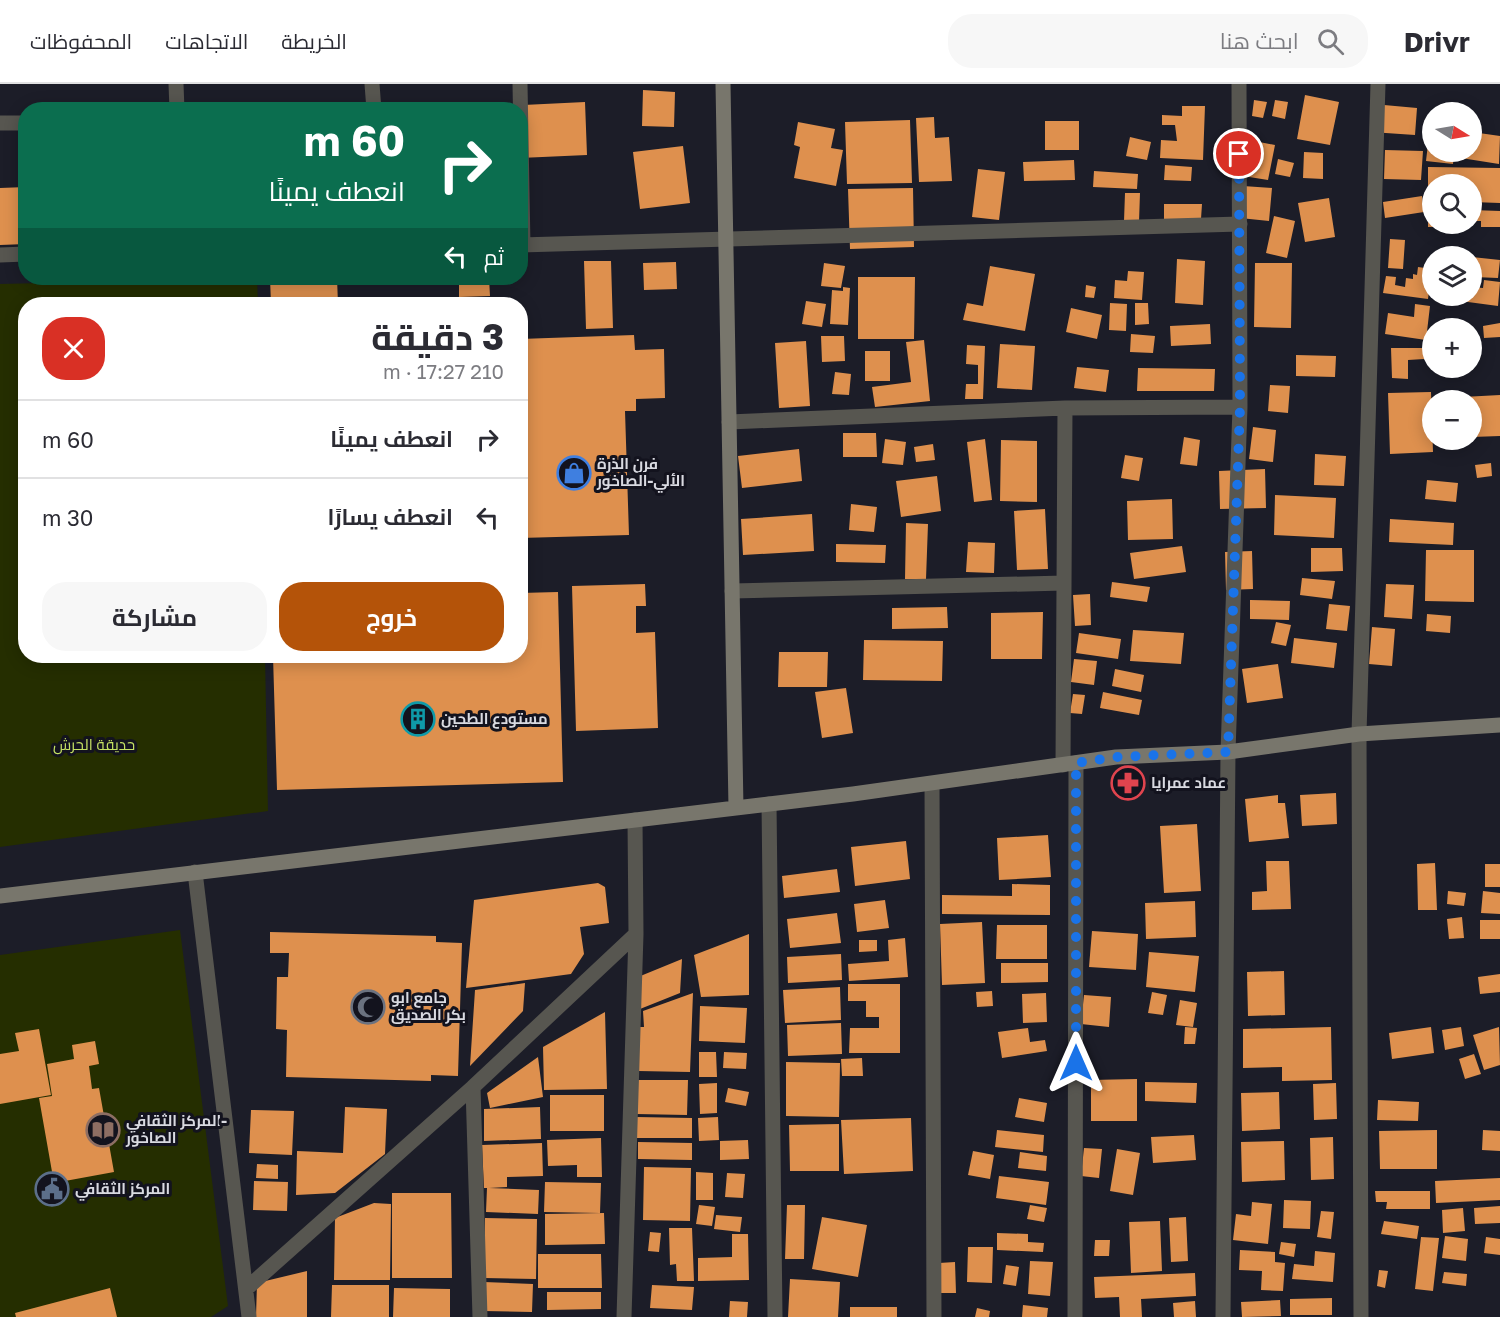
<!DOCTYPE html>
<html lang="ar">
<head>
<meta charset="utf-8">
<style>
	:root { --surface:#fff; --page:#f7f7f7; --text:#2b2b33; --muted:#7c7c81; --line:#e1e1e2; --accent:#b45309 }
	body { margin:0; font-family:"Golos Text",Cairo,sans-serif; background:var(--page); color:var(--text); direction:rtl; height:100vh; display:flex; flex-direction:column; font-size:22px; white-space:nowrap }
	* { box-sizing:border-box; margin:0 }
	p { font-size:20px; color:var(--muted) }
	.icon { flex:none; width:33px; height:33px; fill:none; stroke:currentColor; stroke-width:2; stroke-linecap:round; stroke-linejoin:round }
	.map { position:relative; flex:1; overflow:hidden; direction:ltr }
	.sheet { position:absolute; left:18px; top:213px; width:510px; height:366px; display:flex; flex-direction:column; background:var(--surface); border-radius:24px; box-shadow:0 3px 15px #0003; direction:rtl }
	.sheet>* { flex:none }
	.banner { position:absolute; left:18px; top:18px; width:510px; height:183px; border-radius:24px; box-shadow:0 3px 15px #0003; direction:rtl; background:#0b6e4f; color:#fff; overflow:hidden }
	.needle { width:39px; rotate:101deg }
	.fabs { position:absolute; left:1422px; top:18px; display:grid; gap:12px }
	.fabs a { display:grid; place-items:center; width:60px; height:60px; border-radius:50%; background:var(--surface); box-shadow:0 3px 15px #0003; font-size:30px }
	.pin { position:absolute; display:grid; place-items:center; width:51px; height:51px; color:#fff; margin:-26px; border:3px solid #fff; border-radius:50%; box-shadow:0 2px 6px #0007 }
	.me { position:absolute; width:66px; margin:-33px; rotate:0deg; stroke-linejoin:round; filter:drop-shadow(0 0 4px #0008) }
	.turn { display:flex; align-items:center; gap:21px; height:126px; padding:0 24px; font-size:27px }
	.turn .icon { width:78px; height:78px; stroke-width:2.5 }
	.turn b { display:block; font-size:42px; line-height:51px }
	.then { display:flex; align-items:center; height:57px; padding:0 24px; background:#0003; gap:12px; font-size:22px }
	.round { display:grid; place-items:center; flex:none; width:63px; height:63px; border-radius:24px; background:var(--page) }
	.head { display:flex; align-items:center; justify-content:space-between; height:102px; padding:0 24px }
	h1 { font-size:36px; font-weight:700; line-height:45px }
	.action { display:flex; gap:12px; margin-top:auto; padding:12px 24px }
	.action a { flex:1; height:69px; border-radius:24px; background:var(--accent); color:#fff; font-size:24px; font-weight:700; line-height:69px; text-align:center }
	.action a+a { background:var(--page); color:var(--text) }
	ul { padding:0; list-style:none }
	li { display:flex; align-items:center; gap:18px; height:78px; padding:0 24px; border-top:2px solid var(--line) }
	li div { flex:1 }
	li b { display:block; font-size:22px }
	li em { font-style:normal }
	header { display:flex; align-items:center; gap:36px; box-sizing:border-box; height:84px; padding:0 30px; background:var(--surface); border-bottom:2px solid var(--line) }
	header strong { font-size:28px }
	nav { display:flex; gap:33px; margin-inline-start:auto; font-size:21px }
	.search { width:420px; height:54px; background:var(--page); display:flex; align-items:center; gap:15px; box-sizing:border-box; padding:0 21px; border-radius:24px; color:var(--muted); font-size:22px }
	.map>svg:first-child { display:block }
</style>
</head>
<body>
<header>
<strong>Drivr</strong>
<div class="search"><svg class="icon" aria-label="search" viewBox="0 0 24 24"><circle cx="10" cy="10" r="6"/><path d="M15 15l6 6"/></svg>ابحث هنا</div>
<nav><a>الخريطة</a><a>الاتجاهات</a><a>المحفوظات</a></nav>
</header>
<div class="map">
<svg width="1500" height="1233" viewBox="0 0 1500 1233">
	<rect width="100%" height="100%" fill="#1c1d28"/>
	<path fill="#252e00" d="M257,194L258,220H26V572H265L268,727L0,763V200Z
		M180,846L228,1222L211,1233H0V871Z"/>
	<path fill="#de904e" d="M643,6L675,8L674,43L642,42Z
		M1305,11L1339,18L1330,61L1297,55Z
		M1254,16L1267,18L1263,34L1252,32Z
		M1275,16L1288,18L1285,35L1272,32Z
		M351,18L352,26H285V21Z
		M585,18L587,71L520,74V26H503V22Z
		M1373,20L1417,24L1415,51L1371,48Z
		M1182,22H1205L1203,76L1160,74L1161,56L1177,57L1175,41H1162V31L1182,32Z
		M934,33L935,54L949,53L952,97L919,98L916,34Z
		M910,36L912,99L847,100L845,38Z
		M1045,37H1079V66H1045Z
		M798,38L835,45L831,64L843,66L836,102L794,94L800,63L794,61Z
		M1472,48L1500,52L1499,80L1461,74L1462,68H1472Z
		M1130,53L1151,58L1147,76L1126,72Z
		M1249,56L1275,61L1268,96L1243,92Z
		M1428,60L1432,61V68H1454L1453,80L1426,77Z
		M683,62L690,119L640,125L633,68Z
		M1385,66L1423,67L1421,96L1384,95Z
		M1304,68L1323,69V95L1303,94Z
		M1278,75L1294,79L1290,93L1275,90Z
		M1074,76L1075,96L1024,97L1023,78Z
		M1165,81L1192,83L1191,97L1164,96Z
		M1428,83L1500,84V119L1472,118V100H1432V118H1428Z
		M978,85L1005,88L999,136L972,133Z
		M1094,87L1138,90L1137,105L1093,103Z
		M1243,102L1272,104L1269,137L1240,134Z
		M26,103V160L0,161V104Z
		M913,104L914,163L850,165L848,105Z
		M1125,109H1140L1139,138L1124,137Z
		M1422,112L1424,128L1385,134L1383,118Z
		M1329,114L1335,153L1305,158L1298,119Z
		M1164,120H1202L1201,135H1164Z
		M1428,126H1432V140H1452V143H1428Z
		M1472,126L1500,127V143H1481V137H1472Z
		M1274,132L1295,137L1287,174L1266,169Z
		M1390,155L1405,156L1403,185L1388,184Z
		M1472,173L1500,176L1498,194L1474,193L1475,184H1472Z
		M1177,175L1205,177L1203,221L1175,219Z
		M584,177H611L613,244L586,245Z
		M676,178L677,205L644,206L643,179Z
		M824,179L845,182L841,204L821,202Z
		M1255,179H1292L1291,244L1254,243Z
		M990,182L1035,190L1025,247L963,236L967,219L983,222Z
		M1418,183L1432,185L1428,215L1383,209L1386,192L1396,193L1395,201L1405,203L1406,194L1413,195V190L1417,191Z
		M1128,187L1144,188L1142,216L1114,214L1115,196L1127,197Z
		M858,193H915L914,255H858Z
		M270,194H337L338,220H271Z
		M459,194H489L490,212L459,213Z
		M1484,196L1500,198L1498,222L1438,214V212H1472V203L1483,204Z
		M1086,201L1096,203L1094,214L1085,213Z
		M843,203L850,204L848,241L830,240L832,206L843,207Z
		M806,217L826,220L822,243L802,240Z
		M1110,219L1127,220L1126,247L1109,246Z
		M1135,219H1148L1149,240L1135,241Z
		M1415,220L1430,222L1426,256L1385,250L1388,229L1414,233Z
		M1071,224L1102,231L1097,255L1066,248Z
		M1500,239V253L1484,254L1483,242Z
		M1210,240L1211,260L1171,262L1170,242Z
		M1131,250L1155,252L1153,269L1130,268Z
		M634,251L635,266L664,265L665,314L636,315V327H625L629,451L520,454V255Z
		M821,252H844L845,277L822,278Z
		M924,256L930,317L875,323L872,303L911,298L906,258Z
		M806,257L810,322L779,324L775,259Z
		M1000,260L1035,262L1032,306L997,304Z
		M967,261L985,262L983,315H965L966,300H978V281L966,280Z
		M1391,264H1424V275L1408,276V295L1392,294Z
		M865,267H890V297H865Z
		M1296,271L1336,272L1335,293L1296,292Z
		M1077,283L1109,286L1106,308L1074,304Z
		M1138,284L1215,285L1214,307H1137Z
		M835,288L851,290L849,311L832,310Z
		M1270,301L1290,302L1288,329L1268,327Z
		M1431,308L1433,368L1390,370L1388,309Z
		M1500,311V352L1472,353V316H1444V314Z
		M1253,343L1276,346L1273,378L1249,375Z
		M843,349H876L877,373H843Z
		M1184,353L1200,356L1197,382L1180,380Z
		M885,355L906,358L903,381L882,379Z
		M985,355L992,416L974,418L967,358Z
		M1001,356L1037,357V418L1000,417Z
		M933,360L935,376L916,378L914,363Z
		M799,365L802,397L742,404L738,372Z
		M1315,370L1346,372L1344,402L1314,401Z
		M1125,371L1143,374L1139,397L1121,394Z
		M1491,379L1492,392L1477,394L1475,381Z
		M1265,385L1266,424L1220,425L1219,387Z
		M937,392L941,427L901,433L896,397Z
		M1427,396L1458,399L1456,418L1425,415Z
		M1275,411L1336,414L1334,454L1274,451Z
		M1172,415L1173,455L1128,456L1127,417Z
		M851,420L877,423L874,448L849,446Z
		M1045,425L1048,485L1017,486L1014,427Z
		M812,430L814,467L743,471L741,435Z
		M1390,435L1454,439L1453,461L1389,458Z
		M906,439L928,440L926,495H905Z
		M968,458L995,459L994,489L966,488Z
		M836,460L886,461L885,479L836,478Z
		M1182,462L1186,488L1134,495L1130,469Z
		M1311,464H1342L1343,487L1311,488Z
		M1426,466H1474V518L1425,517Z
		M1252,467L1253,505L1226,506L1225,468Z
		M1302,494L1335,497L1332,515L1300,511Z
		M1112,498L1150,503L1147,518L1110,513Z
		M645,500L646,522H636V549L655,548L658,644L576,647L572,502Z
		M1386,500L1414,501L1412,535L1384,533Z
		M558,508L563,698L277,706L273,572H520V509Z
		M1090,510L1091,541L1075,542L1073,511Z
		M1250,516L1290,517L1289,536L1250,535Z
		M1329,520L1350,522L1347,547L1326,545Z
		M947,523L948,544L892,545V524Z
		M1043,528L1042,575H991V529Z
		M1427,530L1451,532L1450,549L1426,547Z
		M1276,538L1291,541L1286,562L1271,559Z
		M1372,543L1395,545L1392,582L1369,580Z
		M1133,546L1184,549L1181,580L1130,577Z
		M1079,549L1121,555L1118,575L1076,569Z
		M1294,554L1337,559L1334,584L1291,579Z
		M864,556L943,557L942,597L863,596Z
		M779,568H828L827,603H778Z
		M1074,575L1097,577L1094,601L1071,598Z
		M1278,580L1283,614L1247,619L1242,585Z
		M1115,585L1144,591L1141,608L1112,602Z
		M846,604L853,649L822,654L815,608Z
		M1103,608L1142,616L1139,631L1100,624Z
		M1073,610L1085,611L1082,630L1070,629Z
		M1336,709L1337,740L1302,742L1300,711Z
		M1278,711V719H1285L1289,754L1249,758L1245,715Z
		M1197,740L1201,807L1164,809L1160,742Z
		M1048,751L1051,793L999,796L997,754Z
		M906,757L910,795L855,802L851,763Z
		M1266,777H1289L1291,825L1252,826V808L1267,807Z
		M1435,779L1437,826H1418L1417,780Z
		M1485,780H1500V803H1485Z
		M837,785L840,808L784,814L782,792Z
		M598,799L605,803L609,839L580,843L584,870L571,890L466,904L474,816Z
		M1012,800L1050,801V831L942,830V811L1012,812Z
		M1448,807L1466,809L1464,822L1447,820Z
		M1483,807L1500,809V830L1481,829Z
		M885,816L889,844L857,848L854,820Z
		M1195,817L1196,853L1146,855L1145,819Z
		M837,829L841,859L790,864L787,835Z
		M1462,833L1464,854L1449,855L1447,835Z
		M1480,836H1500V855H1480Z
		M982,838L985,899L942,901L940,840Z
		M997,841H1047V875H996Z
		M1092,847L1138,850L1136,886L1089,883Z
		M270,848L436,852V858L462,859L458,992L431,991V997L286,993L287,946L276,945L277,893H288L289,869H270Z
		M749,850V911L701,913L694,871Z
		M905,854L908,893L849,897L848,880L889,877L888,856Z
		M859,856H877V867L859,868Z
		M1149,868L1199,872L1195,908L1146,903Z
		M841,870L842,896L788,899L787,873Z
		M682,875L680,909L640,925L638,893Z
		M1001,879H1048V898L1001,899Z
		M1284,887L1285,931L1248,932L1247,888Z
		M1500,890V908L1480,910L1478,893Z
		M525,899L523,927L470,982L475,906Z
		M848,900H900V969H849L850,944H879V933H866V917H848Z
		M840,903L841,936L785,939L783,906Z
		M992,907L993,922L977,923L976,908Z
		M1152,908L1167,911L1163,931L1148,929Z
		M693,909L690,988L638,987L639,943H644L643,927Z
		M1046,909L1047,938L1023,939L1022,910Z
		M1084,911L1111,913L1109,943L1081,940Z
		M1180,916L1197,919L1193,943L1176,941Z
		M700,922L747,924L745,959L699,957Z
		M605,928L607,1005L544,1006L543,963Z
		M841,939L842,970L788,972L787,941Z
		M1185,943L1197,944L1195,960H1184Z
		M1331,943L1332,996L1282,997V983L1243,984V945Z
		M1431,943L1434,969L1392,975L1389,949Z
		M1461,943L1464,962L1445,966L1442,946Z
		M1499,943L1500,981L1484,986L1473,951Z
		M1028,944L1030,958L1045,956L1047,967L1002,974L998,948Z
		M39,945L51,1011L0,1020V970L19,967L15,949Z
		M95,957L99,980L89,982L92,1005L99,1004L114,1088L54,1099L39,1014L52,1012L47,980L74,975L72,961Z
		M699,968H716L717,993H699Z
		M724,968L747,969L746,985L723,984Z
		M1474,970L1481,990L1465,995L1459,975Z
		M538,973L543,1013L490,1024L487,1009Z
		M862,974L863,992H842L841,975Z
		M786,978L840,979L839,1033L786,1032Z
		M1137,995V1037H1091V996Z
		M637,996H688L687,1031L636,1030Z
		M1145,998L1197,999L1196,1019L1145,1017Z
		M717,999V1029L700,1030L699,1000Z
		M1336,999L1337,1035L1314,1036L1313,1000Z
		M728,1004L749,1008L746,1022L725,1018Z
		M1279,1008L1280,1045L1242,1047L1241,1009Z
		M550,1011H604V1047H550Z
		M1019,1014L1047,1019L1044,1038L1015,1033Z
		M1378,1016L1419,1018L1418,1037L1377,1036Z
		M345,1023L387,1025L385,1070L335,1109L296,1111L297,1067L343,1069Z
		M540,1023L541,1055L484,1057V1025Z
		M251,1026L294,1027L292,1071L249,1069Z
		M636,1033L692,1034V1054H636Z
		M718,1033L719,1056L699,1057L698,1034Z
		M911,1034L913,1087L844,1090L841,1036Z
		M839,1040V1087H790L789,1041Z
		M997,1046L1044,1051L1043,1068L995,1063Z
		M1437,1046V1085H1380L1379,1047Z
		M1483,1046L1500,1047V1067L1482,1066Z
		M1194,1051L1196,1076L1153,1079L1151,1053Z
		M1333,1053L1334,1095L1311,1096L1310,1054Z
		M601,1054L602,1093H577V1081L548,1082L547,1056Z
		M748,1056L749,1075L720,1076V1057Z
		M1284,1057L1285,1096L1242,1098L1241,1058Z
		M638,1058L692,1059V1076L638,1075Z
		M542,1059L543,1092L507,1093V1103L489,1104L539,1106L538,1130L486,1128L487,1104H484L482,1061Z
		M1084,1064L1102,1065L1099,1094L1081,1092Z
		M1117,1065L1140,1069L1133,1111L1110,1107Z
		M973,1067L994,1071L990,1095L968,1091Z
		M1020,1068L1047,1072L1046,1087L1018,1084Z
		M257,1080L278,1081V1095L256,1094Z
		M644,1083L691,1084L690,1137L643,1136Z
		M696,1088L713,1089V1116H696Z
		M727,1089L745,1090L743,1114L725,1113Z
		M999,1092L1049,1098L1046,1121L996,1114Z
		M1500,1094V1116L1436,1119L1435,1097Z
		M254,1097L288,1098L287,1127L253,1126Z
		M545,1098L601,1099L600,1129L544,1128Z
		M1375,1107H1430V1125H1386L1387,1118H1376Z
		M392,1109H451L452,1194H392Z
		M1284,1116L1311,1117L1310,1145L1283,1144Z
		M1252,1118L1272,1120L1268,1160L1233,1156L1236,1130L1251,1132Z
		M374,1119L391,1120L390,1196H334L335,1134Z
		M699,1121L715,1123L712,1142L696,1140Z
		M787,1121H805L804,1175H785Z
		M1030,1121L1047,1124L1044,1138L1027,1135Z
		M1500,1122V1139L1475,1140L1474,1124Z
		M1463,1124L1465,1147L1443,1149L1442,1126Z
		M1321,1127L1334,1128L1331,1155L1317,1153Z
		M604,1129L605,1160L545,1161V1130Z
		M716,1131L742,1133L740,1148L714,1145Z
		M822,1133L867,1141L858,1193L812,1185Z
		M1186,1133L1188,1177L1171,1178L1169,1134Z
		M485,1134L537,1135L536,1195L484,1194Z
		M1160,1137L1162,1187L1131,1189L1129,1138Z
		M1384,1137L1419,1142L1417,1155L1381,1150Z
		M669,1144H692L694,1197H677L676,1180L670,1181Z
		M650,1148L661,1149L659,1168L648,1167Z
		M997,1149L1028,1150V1158L1044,1159L1043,1168L997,1166Z
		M732,1150H748L749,1196L698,1197V1174L732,1173Z
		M1445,1152L1468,1155L1466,1177L1442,1174Z
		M1421,1153L1439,1154L1433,1207L1415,1205Z
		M1486,1153L1500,1155V1171L1484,1169Z
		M1095,1156H1110L1109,1172H1094Z
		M1281,1158L1296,1160L1294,1173L1279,1170Z
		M968,1163H993L992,1199L967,1198Z
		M1240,1166L1275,1168V1178L1285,1179L1283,1207L1261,1206L1262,1187L1239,1186Z
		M1315,1167L1335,1169L1333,1198L1292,1195L1294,1180L1314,1182Z
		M538,1170H601L602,1204H538Z
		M1030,1177L1053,1178L1050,1212L1028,1210Z
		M955,1178L956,1209H940L939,1179Z
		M1006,1181L1019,1183L1016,1202L1003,1200Z
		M1379,1186L1388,1187L1385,1204L1377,1202Z
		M307,1187V1233H256L257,1199Z
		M1444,1188L1467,1190L1466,1202L1442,1199Z
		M1195,1189L1196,1212L1141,1215L1142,1233H1120L1119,1213L1095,1214L1094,1193Z
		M790,1195L840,1198L838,1233H788Z
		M484,1198L533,1200L532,1228L484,1227Z
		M332,1201H389V1233H331Z
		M652,1201L694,1203L692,1226L650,1224Z
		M110,1204L117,1233H16L15,1229Z
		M394,1204L450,1205V1233H393Z
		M547,1208H601V1225L547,1226Z
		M1332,1214V1231H1290V1215Z
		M1280,1216L1281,1232L1242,1233L1241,1218Z
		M730,1217L748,1218L747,1233H729Z
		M1195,1217L1196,1233H1174L1173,1219Z
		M1023,1221L1048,1224L1047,1233H1022Z
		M850,1223H897V1233H850Z
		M977,1224L990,1227L989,1233H975Z"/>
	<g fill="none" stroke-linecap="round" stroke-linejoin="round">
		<path stroke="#575650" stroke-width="15" d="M176,0L177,26
			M372,0L374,26
			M520,0L523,161
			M0,39H26
			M520,161L1240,140
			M0,171L26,170
			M729,338L1065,324L1240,323
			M732,507L1064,499
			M1063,681L1065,324
			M932,700L934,1233
			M769,720L775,1233
			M195,788L249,1233
			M246,1205L473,1003
			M480,1233L473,1003L636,850
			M624,1233L636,850L635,736
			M1075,1233L1076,679
			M1223,1233L1228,668L1240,323L1239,0
			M1361,1233L1359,650L1378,0"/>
		<path stroke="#78766c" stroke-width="15" d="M723,0L736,724
			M0,812L853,710L1116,673L1228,668L1359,650L1500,641"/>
	</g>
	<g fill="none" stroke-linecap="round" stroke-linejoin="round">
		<path stroke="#1a73e8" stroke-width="10" stroke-dasharray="0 18" d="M1076,979V679L1116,673L1228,668L1240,323L1239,70"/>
	</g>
	<defs>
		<g id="shop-ring" transform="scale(1.725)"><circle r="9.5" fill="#13131e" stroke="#3f7fe0" stroke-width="1.5"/><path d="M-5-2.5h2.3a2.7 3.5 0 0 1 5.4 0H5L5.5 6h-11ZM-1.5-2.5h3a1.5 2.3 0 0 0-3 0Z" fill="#3f7fe0"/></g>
		<g id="building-ring" transform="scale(1.725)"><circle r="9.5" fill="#13131e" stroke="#0f9aa8" stroke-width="1.5"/><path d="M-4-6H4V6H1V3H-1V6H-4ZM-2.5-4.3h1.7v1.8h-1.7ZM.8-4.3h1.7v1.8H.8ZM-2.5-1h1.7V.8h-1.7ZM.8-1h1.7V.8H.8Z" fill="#0f9aa8"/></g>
		<g id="pharmacy-ring" transform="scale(1.725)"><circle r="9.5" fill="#13131e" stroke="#e0444e" stroke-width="1.5"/><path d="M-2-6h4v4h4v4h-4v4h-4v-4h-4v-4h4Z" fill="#e0444e"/></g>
		<g id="mosque-ring" transform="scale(1.725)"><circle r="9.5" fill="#13131e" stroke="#6b7280" stroke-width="1.5"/><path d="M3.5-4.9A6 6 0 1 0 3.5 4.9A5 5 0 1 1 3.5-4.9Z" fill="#6b7280"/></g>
		<g id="library-ring" transform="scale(1.725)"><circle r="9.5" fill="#13131e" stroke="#8d6e63" stroke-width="1.5"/><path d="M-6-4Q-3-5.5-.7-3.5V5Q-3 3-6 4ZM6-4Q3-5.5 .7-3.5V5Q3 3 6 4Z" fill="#8d6e63"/></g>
		<g id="civic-ring" transform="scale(1.725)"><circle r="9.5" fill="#13131e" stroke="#5c6f8a" stroke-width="1.5"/><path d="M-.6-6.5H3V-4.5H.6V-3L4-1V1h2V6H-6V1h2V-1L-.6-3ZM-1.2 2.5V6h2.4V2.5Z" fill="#5c6f8a"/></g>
	</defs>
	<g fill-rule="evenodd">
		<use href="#shop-ring" x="574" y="389"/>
		<use href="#building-ring" x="418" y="635"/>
		<use href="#pharmacy-ring" x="1128" y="699"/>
		<use href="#mosque-ring" x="368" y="923"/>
		<use href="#library-ring" x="103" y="1046"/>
		<use href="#civic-ring" x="52" y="1105"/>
	</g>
	<g text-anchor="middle" stroke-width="6" stroke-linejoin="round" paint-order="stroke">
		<g font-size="15" font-weight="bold" fill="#d9dae1" stroke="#13131e" text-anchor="start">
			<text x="597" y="385">فرن الذرة<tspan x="597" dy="17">الألي-الصاخور</tspan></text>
			<text x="441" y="640">مستودع الطحين</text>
			<text x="1151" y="704">عماد عمرايا</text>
			<text x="391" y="919">جامع ابو<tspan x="391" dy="17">بكر الصديق</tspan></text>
			<text x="126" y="1042">المركز الثقافي-<tspan x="126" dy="17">الصاخور</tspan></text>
			<text x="75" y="1110">المركز الثقافي</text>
		</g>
		<g font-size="15" fill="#c6e264" stroke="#13131e">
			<text x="94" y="666">حديقة الحرش</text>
		</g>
	</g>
</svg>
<div class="fabs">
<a><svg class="needle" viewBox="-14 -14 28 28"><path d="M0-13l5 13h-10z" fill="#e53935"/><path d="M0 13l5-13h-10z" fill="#7c7c81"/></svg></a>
<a><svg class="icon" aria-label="search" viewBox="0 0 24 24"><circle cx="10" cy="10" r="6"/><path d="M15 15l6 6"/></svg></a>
<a><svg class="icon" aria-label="layers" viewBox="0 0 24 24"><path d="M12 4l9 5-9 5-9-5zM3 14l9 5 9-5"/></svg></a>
<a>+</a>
<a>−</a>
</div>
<div class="pin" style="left:1239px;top:70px;background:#d93025"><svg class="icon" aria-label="arrive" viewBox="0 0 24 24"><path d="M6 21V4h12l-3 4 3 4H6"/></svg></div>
<svg class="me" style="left:1076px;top:979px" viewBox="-20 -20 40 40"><path d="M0-17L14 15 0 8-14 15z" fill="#1a73e8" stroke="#fff" stroke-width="4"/></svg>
<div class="banner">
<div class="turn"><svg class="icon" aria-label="right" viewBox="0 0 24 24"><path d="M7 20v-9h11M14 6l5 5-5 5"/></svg><div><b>60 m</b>انعطف يمينًا</div></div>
<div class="then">ثم<svg class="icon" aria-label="left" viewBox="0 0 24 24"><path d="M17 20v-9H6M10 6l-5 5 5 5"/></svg></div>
</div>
<section class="sheet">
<div class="head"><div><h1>3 دقيقة</h1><p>210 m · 17:27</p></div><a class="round" style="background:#d93025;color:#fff"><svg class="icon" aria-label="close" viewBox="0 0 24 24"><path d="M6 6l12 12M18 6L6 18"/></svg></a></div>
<ul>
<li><svg class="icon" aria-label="right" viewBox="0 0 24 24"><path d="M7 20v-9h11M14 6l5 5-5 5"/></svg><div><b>انعطف يمينًا</b></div><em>60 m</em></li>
<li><svg class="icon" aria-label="left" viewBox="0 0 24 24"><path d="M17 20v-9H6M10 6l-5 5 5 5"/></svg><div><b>انعطف يسارًا</b></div><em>30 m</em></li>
</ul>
<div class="action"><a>خروج</a><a>مشاركة</a></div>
</section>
</div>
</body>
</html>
